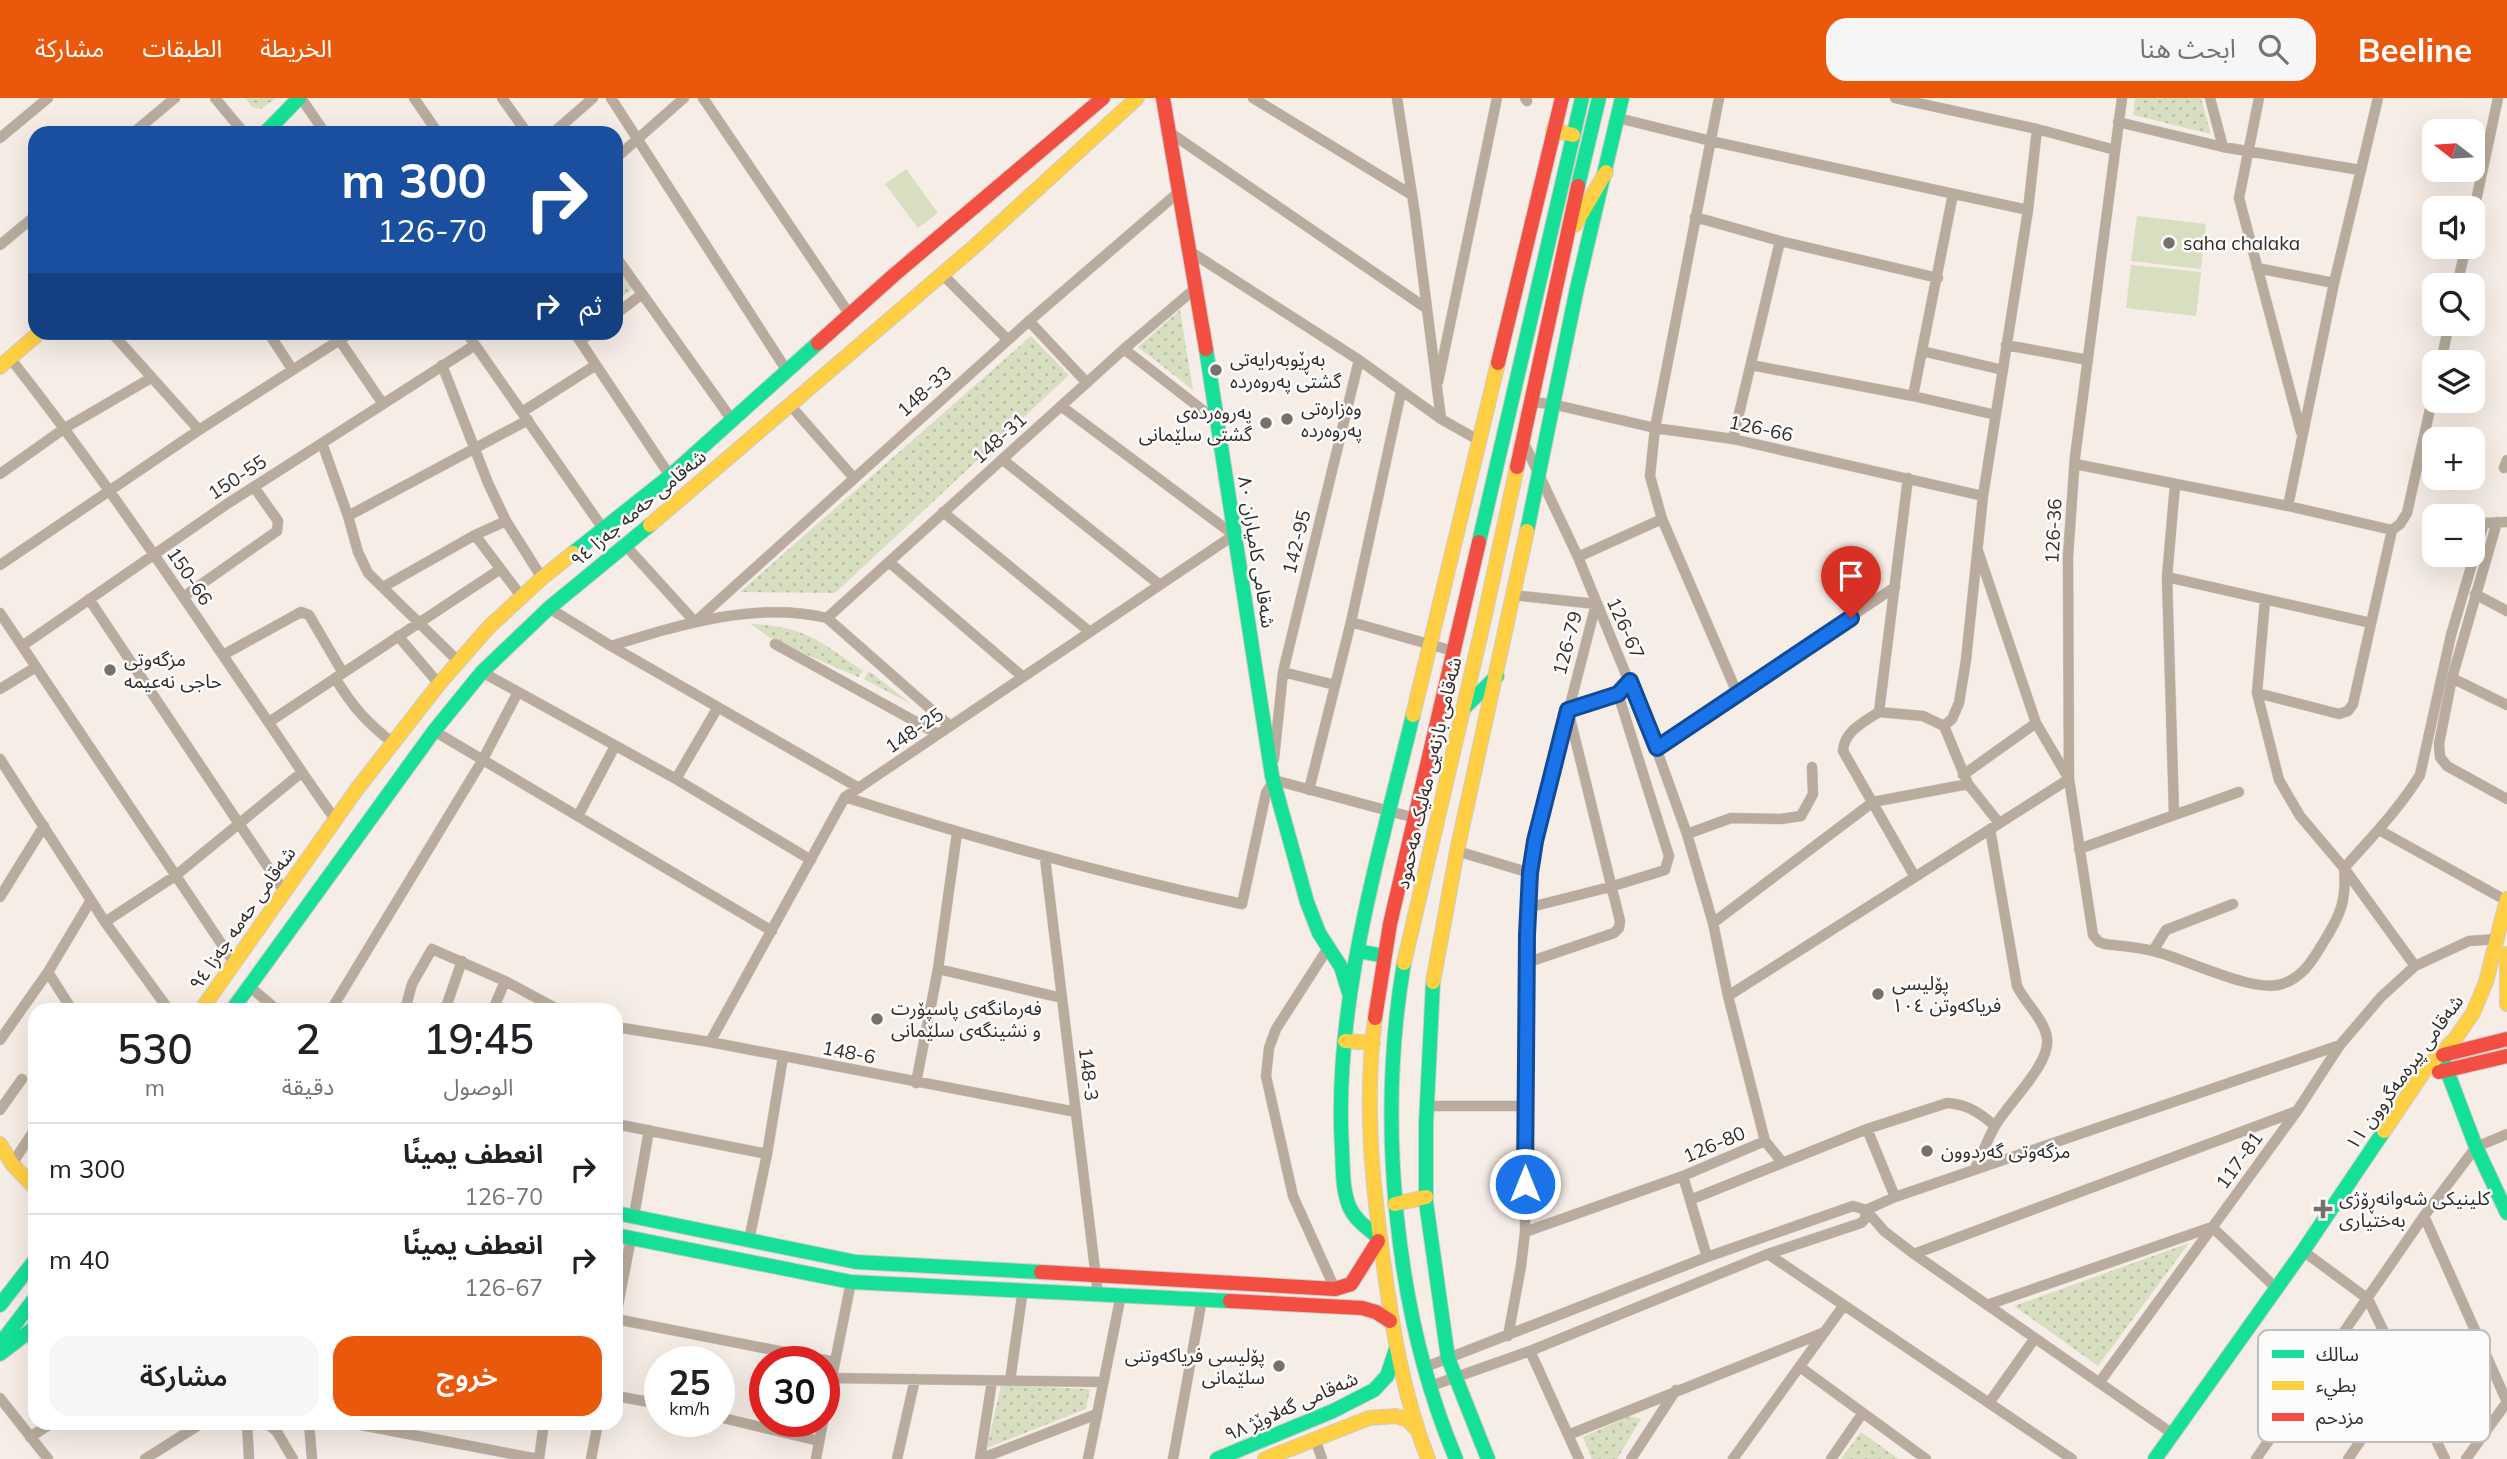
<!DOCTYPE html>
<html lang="ar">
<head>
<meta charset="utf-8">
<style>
	:root { --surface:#fff; --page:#f6f6f6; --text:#202124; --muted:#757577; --line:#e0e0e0; --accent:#ea580c }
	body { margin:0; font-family:Mulish,"Noto Sans Arabic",sans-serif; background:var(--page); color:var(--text); direction:rtl; height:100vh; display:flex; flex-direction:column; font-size:26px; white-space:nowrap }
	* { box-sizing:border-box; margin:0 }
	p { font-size:23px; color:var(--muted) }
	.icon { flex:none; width:38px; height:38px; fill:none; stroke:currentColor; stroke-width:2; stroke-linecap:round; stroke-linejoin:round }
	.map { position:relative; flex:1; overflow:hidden; direction:ltr }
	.drawer { position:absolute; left:28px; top:905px; width:595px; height:427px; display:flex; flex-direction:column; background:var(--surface); border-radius:21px; box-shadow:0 7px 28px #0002; direction:rtl }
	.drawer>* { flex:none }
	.top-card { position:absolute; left:28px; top:28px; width:595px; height:214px; border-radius:21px; box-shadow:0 7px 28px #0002; direction:rtl; background:#1a4fa0; color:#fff; overflow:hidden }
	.needle { width:46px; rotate:287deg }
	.controls { position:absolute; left:2422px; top:21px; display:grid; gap:14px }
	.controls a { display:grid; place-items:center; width:63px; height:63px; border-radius:14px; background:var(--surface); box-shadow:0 7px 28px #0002; font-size:35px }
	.speed { position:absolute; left:644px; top:1248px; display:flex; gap:14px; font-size:35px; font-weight:700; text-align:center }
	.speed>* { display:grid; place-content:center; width:91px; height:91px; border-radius:50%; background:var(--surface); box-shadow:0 7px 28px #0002; line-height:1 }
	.speed small { font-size:18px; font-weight:400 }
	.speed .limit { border:10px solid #d22; background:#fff; color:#111 }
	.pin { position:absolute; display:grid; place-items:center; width:60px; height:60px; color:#fff; margin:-72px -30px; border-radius:50% 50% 50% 0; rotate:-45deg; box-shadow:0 0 7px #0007 }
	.pin .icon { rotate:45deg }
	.me { position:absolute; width:77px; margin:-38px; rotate:0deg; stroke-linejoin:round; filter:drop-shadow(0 0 5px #0008) }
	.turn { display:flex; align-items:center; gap:24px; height:147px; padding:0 21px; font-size:32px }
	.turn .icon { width:91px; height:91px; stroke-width:2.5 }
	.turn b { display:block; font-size:49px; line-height:60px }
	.then { display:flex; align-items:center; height:66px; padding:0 21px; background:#0003; gap:14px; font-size:26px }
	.eta { display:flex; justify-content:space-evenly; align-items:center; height:119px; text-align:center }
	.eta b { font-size:42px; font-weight:600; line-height:49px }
	.button { display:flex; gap:14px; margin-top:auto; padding:14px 21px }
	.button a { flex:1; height:80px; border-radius:21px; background:var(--accent); color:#fff; font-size:28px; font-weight:600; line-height:80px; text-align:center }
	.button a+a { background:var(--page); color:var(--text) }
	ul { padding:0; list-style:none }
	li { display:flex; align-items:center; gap:21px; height:91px; padding:0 21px; border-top:2px solid var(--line) }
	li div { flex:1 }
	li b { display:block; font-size:26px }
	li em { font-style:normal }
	header { display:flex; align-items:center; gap:42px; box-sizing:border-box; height:98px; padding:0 35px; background:var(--accent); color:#fff }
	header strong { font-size:33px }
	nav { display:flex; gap:38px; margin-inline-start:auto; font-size:24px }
	.search { width:490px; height:63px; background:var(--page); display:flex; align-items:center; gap:18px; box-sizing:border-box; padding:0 24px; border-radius:21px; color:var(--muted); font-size:26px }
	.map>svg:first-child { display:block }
</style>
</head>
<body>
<header>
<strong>Beeline</strong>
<div class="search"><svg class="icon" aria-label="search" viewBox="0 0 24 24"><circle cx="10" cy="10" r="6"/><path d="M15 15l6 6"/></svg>ابحث هنا</div>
<nav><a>الخريطة</a><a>الطبقات</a><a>مشاركة</a></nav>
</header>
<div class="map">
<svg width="2507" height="1361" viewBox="0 0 2507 1361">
	<defs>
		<pattern id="park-dots" width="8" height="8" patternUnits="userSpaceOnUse" patternTransform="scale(1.75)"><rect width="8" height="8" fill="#d8dec0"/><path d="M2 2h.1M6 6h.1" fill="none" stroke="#babfa5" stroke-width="1.8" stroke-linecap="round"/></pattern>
	</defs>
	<rect width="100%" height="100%" fill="#f7ede7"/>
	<path fill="url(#park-dots)" d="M245,0H276L261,11L252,9Z
		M2135,0H2201L2211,36L2133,17Z
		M616,162L635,189L616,203Z
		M1180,212L1193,292L1138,249Z
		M1031,238L1069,277L835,495L740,494Z
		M751,526C805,528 820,543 863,573L858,579L773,542Z
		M869,573L911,606L864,581Z
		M2189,1145L2098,1268L2014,1208Z
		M1001,1287L1090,1291L1086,1311L987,1350Z
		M1629,1318L1641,1321L1617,1361H1592L1583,1339Z
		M1861,1334L1899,1361H1841Z"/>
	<path fill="#d8dec0" d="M906,71L938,115L918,130L885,86Z
		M2137,118L2206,126L2201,171L2131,163Z
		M2131,167L2201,174L2196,218L2126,210Z"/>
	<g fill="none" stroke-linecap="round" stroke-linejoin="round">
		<g stroke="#d2cbc6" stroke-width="11">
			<path id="street" d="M215,0L244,35
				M301,0L325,35
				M414,0L438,35
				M502,0L527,35
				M611,0L787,273
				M703,0L850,217
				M1253,0L1412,97
				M1397,0L1415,116L1441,321
				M1525,0L1527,3
				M1719,0L1655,330L1650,378L1662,421L1738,597
				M1895,0L2037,31L2115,52
				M2122,0L2075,359L2068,458L2069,681L2093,837L2099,844L2105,846C2120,848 2137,849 2153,853C2184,860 2254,896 2282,886C2303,879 2312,863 2323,845C2340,818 2347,803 2344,770
				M2210,0L2223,49
				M2259,0L2239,100L2301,334
				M1618,20L1711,43L2028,112
				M2118,24L2223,49L2360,72
				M1169,34L1426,210
				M133,35L175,0
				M553,35L593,0
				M0,40L48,0
				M616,60L684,0
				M2473,117L2498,0
				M1695,119L1780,143L1938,180
				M0,147L35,118
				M1191,154L1359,262L1441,321L1480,343
				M616,159L732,322
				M2257,170L2334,185
				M942,176L1008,242
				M2457,187L2466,149
				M616,216L642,196
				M1029,223L1087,285
				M111,234L199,332
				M268,234L292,271
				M466,234L604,432
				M574,234L670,378
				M340,243L383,306
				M580,243L592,234
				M2006,247L2088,262
				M1124,251L1218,324
				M1922,253L2003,272
				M10,260C97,370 175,487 254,603C281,642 307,683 335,721
				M2441,264L2449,226
				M442,267L488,385L506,423L542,480
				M1751,267L1913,298L1996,317
				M1438,284L1497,0
				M1913,298L1953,96
				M1531,304L1552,306L1655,330L1733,341L1983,398
				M790,307L853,379
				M522,314L596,267
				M1733,341L1780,143
				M1523,343L1578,459L1656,650L1687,736L1713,825L1728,898L1765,1043L1782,1064
				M322,345L348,418L358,454L368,475L458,563
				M1002,361L1160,487
				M2075,366L2288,408L2392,432
				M2504,370L2507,362
				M0,376L65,330L151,280
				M2288,408L2334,185L2378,0
				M943,414L1090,534
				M348,418L528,322
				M2497,424L2452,580L2439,646L2440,659L2447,668L2507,701
				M2392,432L2400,426L2407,415L2434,293
				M475,437L521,498
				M626,448L695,524L1029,223L1180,93
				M1578,459L1662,421
				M889,464L1023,579
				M0,467L199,332L352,234
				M2167,479L2371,525
				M383,489L475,437L506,423
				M2475,496L2507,513
				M183,499L277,433L278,423L254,389
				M89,501L284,793
				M2265,502L2257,595L2279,682L2300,718L2344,770L2415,868
				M549,510L611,548L859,690
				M0,515L233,863
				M827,520L1124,251L1197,189
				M1351,524L1453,553
				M398,538L439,586
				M775,546L938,636
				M22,548L227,406L475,247
				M611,548C679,527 755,503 827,520L950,628
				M223,557L301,514L309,517L343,575
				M482,574L676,681L811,762
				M1283,574L1335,587
				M335,580C353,609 366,624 393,645
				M2452,580L2507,607
				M0,591L36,569
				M2257,595L2339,616L2348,613L2353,606L2392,432
				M1879,614L1908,380
				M269,624L499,472
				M1944,628L1952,621L1959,605L1966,562L1983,398L2028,112L2037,31
				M1944,628L1968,686L1999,725
				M434,633L772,833
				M1656,650L1895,489
				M0,661L105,824L169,912
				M1274,661L1283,574L1359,262
				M1963,677L2036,625
				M676,681L718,609
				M1309,692L1351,524L1401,294
				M845,699C976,741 1107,777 1242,806L1266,695L1274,682L1415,720
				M2174,716L2167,479L2175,387
				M578,718L615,648
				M2379,732L2507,803
				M1687,736L1731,720L1781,721L1801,718L1813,696L1812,669
				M2079,751L2239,694
				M1457,753L1530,775
				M1045,760L1098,1196
				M2344,770C2371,740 2399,711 2420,677L2451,537L2484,425L2507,424
				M1915,779L1843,653C1844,633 1864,624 1879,614L1923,618L1944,628
				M0,799L44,728
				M1527,810L1610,789L1665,772L1669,758L1618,596
				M105,824L175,778L301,675
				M1713,825L1873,704L1968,686
				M1328,850L1276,931L1269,950L1266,978L1293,1098L1335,1191
				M2153,853L2166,832L2233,806
				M1526,865L1614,835L1619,830L1620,823L1568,612L1618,596L1630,583
				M938,871L1062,900
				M48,874L72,912
				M248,887L277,912
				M1728,898L2069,681L2036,625L1978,453
				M331,912L482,663L518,594
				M405,912L412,886L432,851L505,883L559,912
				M445,912L462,863
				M493,912L505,883
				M616,929L710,944L1076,1014
				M0,942L48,874L91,802
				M710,944L845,699L1234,437L1061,308
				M916,985L938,871L957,735
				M1426,1008H1525
				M0,1012L22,981
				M616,1026L767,1056
				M1867,1031L1895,1099
				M12,1066L35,1031
				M1974,1072C1982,1058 1987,1042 1995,1028C2008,1005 2051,966 2047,940C2044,921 2025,905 2017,888L1990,731
				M1683,1078L1707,1159
				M1690,1102L1867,1031L1947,1005C1967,1006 1980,1015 1995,1028
				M1866,1112L1884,1133L1914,1156L2173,1336
				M634,1118L649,1032
				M2424,1118L2507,1304
				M1525,1134L1683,1078L1765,1043
				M749,1142L767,1056L783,959
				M2303,1153L2368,1201L2445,1361
				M1768,1156L2072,1361
				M1914,1156L2297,1013
				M1987,1207L2212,1129L2276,1190
				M616,1218L631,1140
				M616,1221L835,1264
				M1508,1238L1521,1168L1525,1134L1527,810L1535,743L1596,506L1513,497
				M1530,1253L1579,1361
				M1800,1269L1926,1361
				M1423,1270L1707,1159L1853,1108L1866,1112L1895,1099L2340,947
				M832,1280L1103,1284
				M992,1283L980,1361L1097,1316
				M1010,1283L1023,1191
				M2099,1285L2297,1013L2340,947L2381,899L2415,868L2469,843L2497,841
				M1428,1289L1530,1253L1768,1156L1861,1125L1865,1121L1866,1112
				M616,1298L660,1306
				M0,1300L48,1361
				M1989,1305L2035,1240
				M719,1319L819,1343
				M824,1319L851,1184
				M247,1325L249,1361
				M267,1325L277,1334L293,1361
				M309,1325L312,1361
				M351,1325L538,1361
				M1568,1337L1825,1234
				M30,1339L52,1325
				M1315,1341L1322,1361
				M145,1361L202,1325
				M539,1361L544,1325
				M591,1361L598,1325
				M816,1361L823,1323
				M897,1361L915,1281
				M1088,1361L1121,1197
				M1173,1361L1202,1201
				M1631,1361L1676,1292
				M1733,1361L1844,1207
				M1831,1361L1862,1316
				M2256,1361L2424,1118L2476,1049L2507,1036
				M2348,1361L2405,1278
				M2466,1361L2507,1304"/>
		</g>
		<g stroke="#d2cbc6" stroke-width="16">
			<path id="fast" d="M265,35L299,0
				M1578,88L1599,0
				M1206,251L1272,678L1307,804L1319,835L1341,869L1349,895
				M1527,433L1577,190L1622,0
				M1479,444L1582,0
				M573,455L670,378L818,245
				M1464,610L1497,578
				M1358,853L1384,858
				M1404,865C1377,1022 1394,1214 1456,1361
				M1433,884L1426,1026V1104L1448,1260L1488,1361
				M232,912L434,633L482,574L549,510L650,427
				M2441,957L2476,1049L2507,1115
				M616,1115L856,1164L1041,1174
				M616,1137L851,1184L1230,1203
				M1378,1139C1367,1130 1355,1122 1349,1108C1342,1090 1343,1070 1342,1051C1333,905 1379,758 1413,617
				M0,1207L35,1162
				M0,1246L35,1200
				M0,1256L35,1229
				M1217,1361L1333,1313L1374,1292L1387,1278L1396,1251
				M2155,1361L2303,1153L2384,1033"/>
		</g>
		<g stroke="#d2cbc6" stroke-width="16">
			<path id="slow" d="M1553,32L1573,37
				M1575,127L1606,74
				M0,269L40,234
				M650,427L975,148L1137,0
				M1413,617L1498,265
				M2507,856V906
				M1404,865L1483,526L1517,369
				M1433,884L1457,753L1527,433
				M201,912L357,691L439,586L489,529L542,480L573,455
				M1375,920C1364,1004 1372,1085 1384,1169C1393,1235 1404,1299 1428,1361
				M1345,943L1373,945
				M2384,1033L2427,969L2455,941L2473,915L2486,884L2507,801
				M0,1046L12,1066L35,1090
				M1395,1106L1426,1099
				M1265,1361L1369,1320L1396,1318L1408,1322L1417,1332"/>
		</g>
		<g stroke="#d2cbc6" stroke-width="16">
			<path id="jam" d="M1163,0L1206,251
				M818,245L894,177L1103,0
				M1498,265L1562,0
				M1517,369L1578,88
				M1375,920L1390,826L1479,444
				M2443,957L2507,941
				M2439,974L2507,958
				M1041,1174L1335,1191L1351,1186L1378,1143
				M1230,1203L1362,1210L1376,1214L1390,1223"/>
		</g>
		<use href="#street" stroke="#b9ac9e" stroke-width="10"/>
		<use href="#fast" stroke="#16e098" stroke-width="14"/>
		<use href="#slow" stroke="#ffcf43" stroke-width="14"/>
		<use href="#jam" stroke="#f24e42" stroke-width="14"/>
	</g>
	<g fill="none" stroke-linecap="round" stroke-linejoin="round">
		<g stroke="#114b97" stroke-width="18">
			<path id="route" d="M1525,1086L1527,837L1530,775L1535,743L1568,612L1618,596L1630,583L1657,650L1851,520"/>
		</g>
		<use href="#route" stroke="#1a73e8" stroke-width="12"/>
	</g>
	<g fill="#78706b" stroke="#fcfcfc" stroke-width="2.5">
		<circle cx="2169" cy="145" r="7"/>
		<circle cx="1216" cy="272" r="7"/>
		<circle cx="1287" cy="321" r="7"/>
		<circle cx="1266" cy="325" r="7"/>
		<circle cx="110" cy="572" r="7"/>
		<circle cx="1878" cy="896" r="7"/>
		<circle cx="877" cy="921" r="7"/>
		<circle cx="1927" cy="1053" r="7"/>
		<path d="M2319.5 1100.5h7v7h7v7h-7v7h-7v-7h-7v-7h7z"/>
		<circle cx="1279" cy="1268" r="7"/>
	</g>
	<g text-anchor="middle" stroke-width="5" stroke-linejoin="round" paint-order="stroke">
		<g font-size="19" fill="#332c28" stroke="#fcfcfc" text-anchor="start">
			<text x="2183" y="152">saha chalaka</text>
			<text x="1230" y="268">بەڕێوبەرایەتی<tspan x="1230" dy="22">گشتی پەروەردە</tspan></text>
			<text x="1301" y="317">وەزارەتی<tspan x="1301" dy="22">پەروەردە</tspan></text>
			<text x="1252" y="321" text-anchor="end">پەروەردەی<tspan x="1252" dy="22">گشتی سلێمانی</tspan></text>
			<text x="124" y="568">مزگەوتی<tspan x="124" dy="22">حاجی نەعیمە</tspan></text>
			<text x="1892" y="892">پۆلیسی<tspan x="1892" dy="22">فریاکەوتن ١٠٤</tspan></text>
			<text x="891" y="917">فەرمانگەی پاسپۆرت<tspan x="891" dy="22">و نشینگەی سلێمانی</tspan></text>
			<text x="1941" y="1060">مزگەوتی گەردوون</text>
			<text x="2339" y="1107">کلینیکی شەوانەڕۆژی<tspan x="2339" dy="22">بەختیاری</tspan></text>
			<text x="1265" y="1264" text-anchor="end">پۆلیسی فریاکەوتنی<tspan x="1265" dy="22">سلێمانی</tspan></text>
		</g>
		<g font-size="19" fill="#332c28" stroke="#fcfcfc">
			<text transform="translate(924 293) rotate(-42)" y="7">148-33</text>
			<text transform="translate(1761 330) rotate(12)" y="7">126-66</text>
			<text transform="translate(999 340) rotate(-42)" y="7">148-31</text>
			<text transform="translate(237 379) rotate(-33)" y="7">150-55</text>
			<text transform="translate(638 410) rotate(-40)" y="7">شەقامی حەمە جەزا ٩٤</text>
			<text transform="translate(2053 433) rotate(-87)" y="7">126-36</text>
			<text transform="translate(1296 444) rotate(-76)" y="7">142-95</text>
			<text transform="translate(1257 454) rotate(81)" y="7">شەقامی کامیاران ٨٠</text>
			<text transform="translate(190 478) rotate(56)" y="7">150-66</text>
			<text transform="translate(1626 530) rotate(66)" y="7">126-67</text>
			<text transform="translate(1567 545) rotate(-75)" y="7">126-79</text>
			<text transform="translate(914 632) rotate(-34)" y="7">148-25</text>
			<text transform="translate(1428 675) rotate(-77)" y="7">شەقامی بازنەیی مەلیک مەحمود</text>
			<text transform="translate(242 820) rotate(-55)" y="7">شەقامی حەمە جەزا ٩٤</text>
			<text transform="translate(849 954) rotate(11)" y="7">148-6</text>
			<text transform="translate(2404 974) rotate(-54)" y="7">شەقامی پیرەمەگروون ١١</text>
			<text transform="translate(1089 976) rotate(83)" y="7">148-3</text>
			<text transform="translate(1714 1046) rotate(-23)" y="7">126-80</text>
			<text transform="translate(2239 1062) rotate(-54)" y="7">117-81</text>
			<text transform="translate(1291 1308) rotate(-24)" y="7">شەقامی گەلاوێژ ٩٨</text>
		</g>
	</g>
	<rect x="2258" y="1232" width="232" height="112" rx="10" fill="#fcfcfc" stroke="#c0bebc" stroke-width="2"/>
	<rect x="2272" y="1252" width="32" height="8" fill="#16e098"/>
	<rect x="2272" y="1283" width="32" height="9" fill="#ffcf43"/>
	<rect x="2272" y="1315" width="32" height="8" fill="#f24e42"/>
	<g font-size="19" fill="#332c28">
		<text x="2316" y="1263">سالك</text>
		<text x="2316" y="1294">بطيء</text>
		<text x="2316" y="1326">مزدحم</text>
	</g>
</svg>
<div class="controls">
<a><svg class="needle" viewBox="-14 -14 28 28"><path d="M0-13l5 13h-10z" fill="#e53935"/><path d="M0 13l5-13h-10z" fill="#757577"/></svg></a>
<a><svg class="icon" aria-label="sound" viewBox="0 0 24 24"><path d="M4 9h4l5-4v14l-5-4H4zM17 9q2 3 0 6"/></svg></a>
<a><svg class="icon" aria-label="search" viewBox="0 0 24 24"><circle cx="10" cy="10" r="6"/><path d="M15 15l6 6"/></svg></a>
<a><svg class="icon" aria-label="layers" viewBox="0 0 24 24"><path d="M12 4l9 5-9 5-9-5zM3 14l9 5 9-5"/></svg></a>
<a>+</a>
<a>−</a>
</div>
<div class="speed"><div>25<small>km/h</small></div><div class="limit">30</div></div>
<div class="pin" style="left:1851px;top:520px;background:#d93025"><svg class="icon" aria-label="arrive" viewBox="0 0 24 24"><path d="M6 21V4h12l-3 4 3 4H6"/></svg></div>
<svg class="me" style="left:1525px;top:1086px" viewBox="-20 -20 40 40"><circle r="17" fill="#1a73e8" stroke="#fff" stroke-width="3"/><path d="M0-11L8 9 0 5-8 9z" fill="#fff"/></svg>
<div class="top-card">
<div class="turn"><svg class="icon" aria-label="right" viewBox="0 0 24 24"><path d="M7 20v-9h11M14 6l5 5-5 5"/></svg><div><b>300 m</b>126-70</div></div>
<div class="then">ثم<svg class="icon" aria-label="right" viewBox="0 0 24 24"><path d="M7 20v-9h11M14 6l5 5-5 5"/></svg></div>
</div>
<section class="drawer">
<div class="eta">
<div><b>19:45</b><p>الوصول</p></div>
<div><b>2</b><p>دقيقة</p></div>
<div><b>530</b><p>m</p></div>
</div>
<ul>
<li><svg class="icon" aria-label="right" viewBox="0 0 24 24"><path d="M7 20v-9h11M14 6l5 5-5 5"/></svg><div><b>انعطف يمينًا</b><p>126-70</p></div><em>300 m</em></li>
<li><svg class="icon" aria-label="right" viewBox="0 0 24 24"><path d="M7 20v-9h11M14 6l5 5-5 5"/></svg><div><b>انعطف يمينًا</b><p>126-67</p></div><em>40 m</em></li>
</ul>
<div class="button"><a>خروج</a><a>مشاركة</a></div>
</section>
</div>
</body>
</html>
